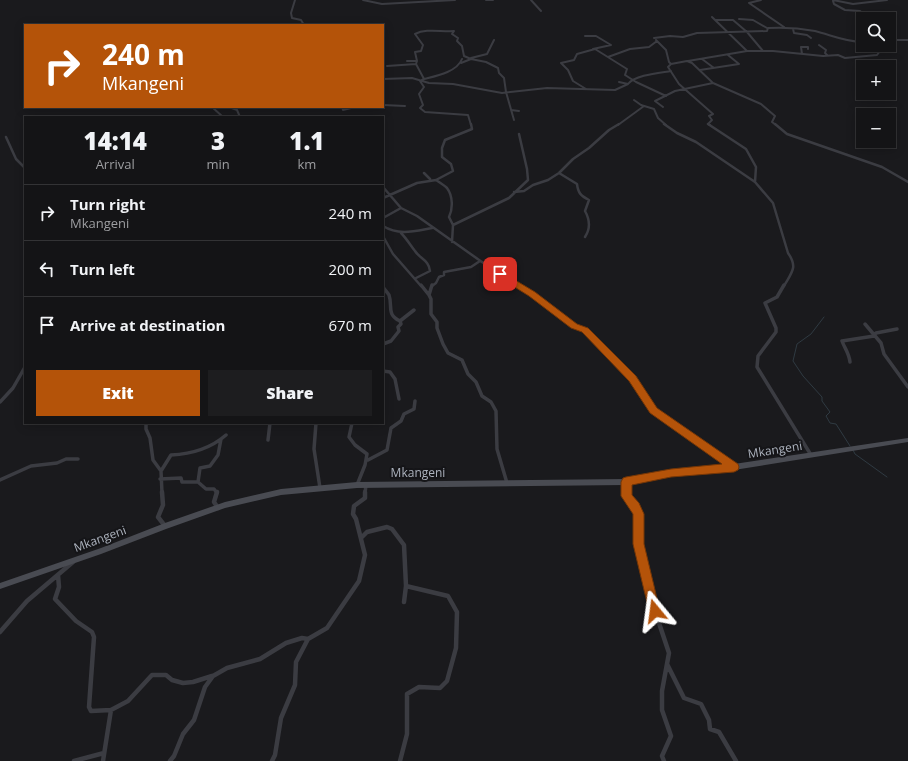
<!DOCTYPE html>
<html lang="en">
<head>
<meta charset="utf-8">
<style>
	:root { --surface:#141416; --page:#1d1d1f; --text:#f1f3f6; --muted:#9d9ea1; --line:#333335; --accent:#b45309 }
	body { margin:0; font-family:"Open Sans",sans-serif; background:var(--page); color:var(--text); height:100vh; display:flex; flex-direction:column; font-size:15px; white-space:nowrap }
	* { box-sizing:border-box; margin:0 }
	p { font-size:13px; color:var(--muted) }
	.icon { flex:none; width:22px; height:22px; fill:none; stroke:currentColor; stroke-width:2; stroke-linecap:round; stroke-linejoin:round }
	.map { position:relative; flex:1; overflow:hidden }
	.side { position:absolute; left:24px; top:116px; width:360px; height:308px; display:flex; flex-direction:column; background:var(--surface); border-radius:0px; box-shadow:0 2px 10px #0003,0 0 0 1px var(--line) }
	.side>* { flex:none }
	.top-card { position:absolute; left:24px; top:24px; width:360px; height:84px; border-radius:0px; box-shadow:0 2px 10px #0003,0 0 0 1px var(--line); background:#b45309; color:#fff; overflow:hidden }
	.buttons { position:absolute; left:856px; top:12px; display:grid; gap:8px }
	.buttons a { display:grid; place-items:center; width:40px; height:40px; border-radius:0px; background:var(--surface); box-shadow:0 2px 10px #0003,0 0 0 1px var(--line); font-size:20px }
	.pin { position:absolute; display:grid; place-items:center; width:34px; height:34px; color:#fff; margin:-17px; border-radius:8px; box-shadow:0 2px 6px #0006 }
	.me { position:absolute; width:44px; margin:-22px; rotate:344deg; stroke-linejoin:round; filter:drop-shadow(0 0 3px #0008) }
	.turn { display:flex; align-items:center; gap:14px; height:84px; padding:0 12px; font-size:18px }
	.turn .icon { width:52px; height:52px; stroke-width:2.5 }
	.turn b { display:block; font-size:28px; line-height:34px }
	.eta { display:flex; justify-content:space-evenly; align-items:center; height:68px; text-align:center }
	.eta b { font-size:24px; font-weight:800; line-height:28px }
	.cta { display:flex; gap:8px; margin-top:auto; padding:8px 12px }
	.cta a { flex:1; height:46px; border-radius:0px; background:var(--accent); color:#fff; font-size:16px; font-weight:800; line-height:46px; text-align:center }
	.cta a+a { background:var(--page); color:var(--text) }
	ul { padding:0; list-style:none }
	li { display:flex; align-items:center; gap:12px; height:56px; padding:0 12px; border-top:1px solid var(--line) }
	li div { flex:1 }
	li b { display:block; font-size:15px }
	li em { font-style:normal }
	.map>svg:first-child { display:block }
</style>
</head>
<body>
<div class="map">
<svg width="908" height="761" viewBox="0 0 908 761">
	<rect width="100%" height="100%" fill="#1a1a1d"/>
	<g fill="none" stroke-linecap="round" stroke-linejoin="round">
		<path stroke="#2f3a42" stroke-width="1" d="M824,317L811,334L797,344L793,361L803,376L822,397V401L830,412L826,416L830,423L836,424L850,446
			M853,450L855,454L887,477"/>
		<path stroke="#3b3c42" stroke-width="2" d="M295,0L291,13L292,18L301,20L304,25
			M363,0L382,4L455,0
			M486,0H493
			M531,0L541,11
			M761,0L749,3L784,27
			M833,0L853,4L887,0
			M833,1L834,4L845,10L860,11L869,19
			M739,19L753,20L767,28
			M716,20H733L747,32L763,51
			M793,29L794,33L807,35L811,38
			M889,35L897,40
			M585,36H596L611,45L593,49
			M654,38L670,36L683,37L697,33L767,31L768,28C784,27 799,28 815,31C831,35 846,42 863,42
			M656,40L666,50L669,62L671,64
			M889,43L897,40H908
			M819,45L826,50L825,53L827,55
			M747,51H773L823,56L838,55L845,58L877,55L883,47L888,45
			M802,54L801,47H808V49
			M608,57L630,49L649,47L657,41
			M471,58L487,54L494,40
			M471,59L486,62L498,68L499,73L504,78L506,92L514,120
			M702,59L714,68
			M407,61H417
			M688,61L747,51L712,17
			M461,63L471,59L464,56L462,46L457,41L458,38L452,34L454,31C441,32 426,28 415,34L423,45L421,51L415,52L417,61L416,64L424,79L420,81L424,87L419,94L423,105L420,108L425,112L468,115L471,125
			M671,64L687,61L692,63L713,83L761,104L775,116L772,122L776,125
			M671,64L668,67L679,84L713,114L709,116L712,120L708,124L710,125
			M387,66L416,64
			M700,70L739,64L728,55
			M383,79L412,78L429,83L453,84L502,93L547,88L615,90L628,84
			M424,79C436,76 457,72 462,59
			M619,82L628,84C635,75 659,73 671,71
			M586,89L573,81L568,70L561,63L574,60L577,54L595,49L627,69L625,75L636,82L666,96
			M634,100L641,105L654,109L658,118L666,125
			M383,105L405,106
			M185,107H190
			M212,107L223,117
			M229,107L237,110L240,117
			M342,107L343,110L355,107
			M663,107L655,101L675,91L713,83
			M511,110L519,111
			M618,125L644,106"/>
		<path stroke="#3b3c42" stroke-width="2.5" d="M664,124L677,133L696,142L755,182L773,203L788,253C798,267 792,272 784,286
			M708,124L746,149L756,167L755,182
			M775,124L787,134L882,167L908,182
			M6,137L16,159L25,168
			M424,173L430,179
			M559,173L577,184C578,193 581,196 589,200L585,211C590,220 591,228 585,237
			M383,187L401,208L417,216L489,267L519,286
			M514,192L524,191L533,185L548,180L559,173L573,159L589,148L609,130L619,124
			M383,198L417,183L436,180
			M383,218L401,208
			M453,225L509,198L528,180L527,169L519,134
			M383,226C399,236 415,231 432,228
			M401,233C407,239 410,245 415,251C420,259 429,260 430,271L416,278
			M384,238L393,254L421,286
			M452,242L453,225L449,217C453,209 453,196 447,188C444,185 439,182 436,180L453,171L451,164L442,157V148L445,140L472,129L471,124
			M432,286L436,283L439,277L444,275V272L471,267L480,261"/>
		<path stroke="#3b3c42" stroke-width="3.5" d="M421,285L429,295
			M432,285L429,295L431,299V314L437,322V328L443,344L448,353L462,360L468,374L476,382L482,396L491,402L496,411L497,449L507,483
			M517,285L574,326L585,330L632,378L653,411L733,467
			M784,285L777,297L765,303L776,328V332L758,356L757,367L811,455
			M383,287C385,290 388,293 389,295C393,307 386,314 400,321
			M865,324L881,343L884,354L908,387
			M383,344L391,341L399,331L398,327L401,324L400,321L414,310
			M850,362C849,353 845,349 842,341L874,336L876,333L897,329
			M383,371L390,372L395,379L399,399
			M0,402L13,388L25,367
			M146,423V429L150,438L153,460L161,471L162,493
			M316,423L314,449L320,488
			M352,423L349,437L355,445L367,454L365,465L357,485
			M268,440L270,423
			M368,460L387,450L391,428L401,421L404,414L414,409L415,401
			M161,471L171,455C192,454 210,449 226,435
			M160,479L181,478L182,482H198L206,489H214L217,493
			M0,480L31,466L57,463L66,459H78
			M198,482L200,468L210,466L218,455L221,439
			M626,482V493
			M365,493L366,485"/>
		<path stroke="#3b3c42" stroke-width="4.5" d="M162,492L163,505L158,517L165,526
			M217,492L214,502L218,508
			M626,492V496L635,506L639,514V544L643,566L655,611L669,653L662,691V710L671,736L662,756L664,761
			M361,538L367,532L387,527L392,529L404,545L406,586L404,602
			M58,575L59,587L55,599L76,621L92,632L94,637L89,707L91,711L111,710L103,761
			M0,632L27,601L73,562
			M667,664L684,698L701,704L709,720L710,729L719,732L736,761
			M111,710L128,701L152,675H166L172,680L183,683L193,682L212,676
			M74,761L104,753
			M170,761L174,756L183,734L194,720L205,687L213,676L227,668L260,659L286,643L302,638L308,639
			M272,761L275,755L281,718L295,685L296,662L308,639L327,628L359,581L365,555L356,519L353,514L354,506L365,498V492
			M400,761L407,734V694L419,687L440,688L447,681L456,648L457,612L448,596L406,586"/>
		<path fill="#494b52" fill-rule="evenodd" d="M908,438V442L734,470L671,476L626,485L357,488L281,495L225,508L166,529L101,554L0,589V583L101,548L165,523L225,502L281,489L357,482L626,479L671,470L734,464Z"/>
	</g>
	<path fill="#b45309" stroke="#753606" d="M500,271L535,292L577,324L588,328L636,376L657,408L738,464L739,467L738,470L734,472L671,477L632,485V495L639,503L644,514V544L660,611L659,615L655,617L650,615L649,611L633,544V514L621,496V482L623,478L626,477L671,469L722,464L650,413L629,381L582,332L571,328L529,296L497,276V272Z"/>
	<g text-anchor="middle" stroke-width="4" stroke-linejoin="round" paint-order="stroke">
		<g font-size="12" fill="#acb2bd" stroke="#151518">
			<text transform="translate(775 450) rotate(-9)" y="4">Mkangeni</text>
			<text x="418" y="477">Mkangeni</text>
			<text transform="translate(100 539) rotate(-20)" y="4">Mkangeni</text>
		</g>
	</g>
</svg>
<div class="buttons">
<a><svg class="icon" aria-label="search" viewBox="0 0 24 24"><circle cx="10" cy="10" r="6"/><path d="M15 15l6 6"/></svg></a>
<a>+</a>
<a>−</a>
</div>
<div class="pin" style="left:500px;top:274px;background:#d93025"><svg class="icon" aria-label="arrive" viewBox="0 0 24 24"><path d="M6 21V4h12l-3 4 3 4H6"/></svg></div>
<svg class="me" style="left:655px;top:611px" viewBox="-20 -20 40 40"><path d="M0-17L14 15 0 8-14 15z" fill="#b45309" stroke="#fff" stroke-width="4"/></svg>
<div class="top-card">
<div class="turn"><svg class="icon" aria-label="right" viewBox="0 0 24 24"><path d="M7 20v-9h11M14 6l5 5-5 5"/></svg><div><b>240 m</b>Mkangeni</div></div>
</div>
<section class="side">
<div class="eta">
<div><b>14:14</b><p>Arrival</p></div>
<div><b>3</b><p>min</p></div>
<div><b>1.1</b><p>km</p></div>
</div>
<ul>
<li><svg class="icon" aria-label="right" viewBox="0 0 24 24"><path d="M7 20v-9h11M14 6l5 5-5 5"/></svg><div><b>Turn right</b><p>Mkangeni</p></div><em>240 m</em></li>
<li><svg class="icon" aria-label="left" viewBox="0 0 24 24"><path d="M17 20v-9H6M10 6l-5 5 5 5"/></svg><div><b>Turn left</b></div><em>200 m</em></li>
<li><svg class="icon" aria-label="arrive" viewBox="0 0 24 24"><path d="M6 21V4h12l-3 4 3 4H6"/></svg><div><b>Arrive at destination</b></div><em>670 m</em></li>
</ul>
<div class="cta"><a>Exit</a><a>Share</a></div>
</section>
</div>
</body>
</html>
